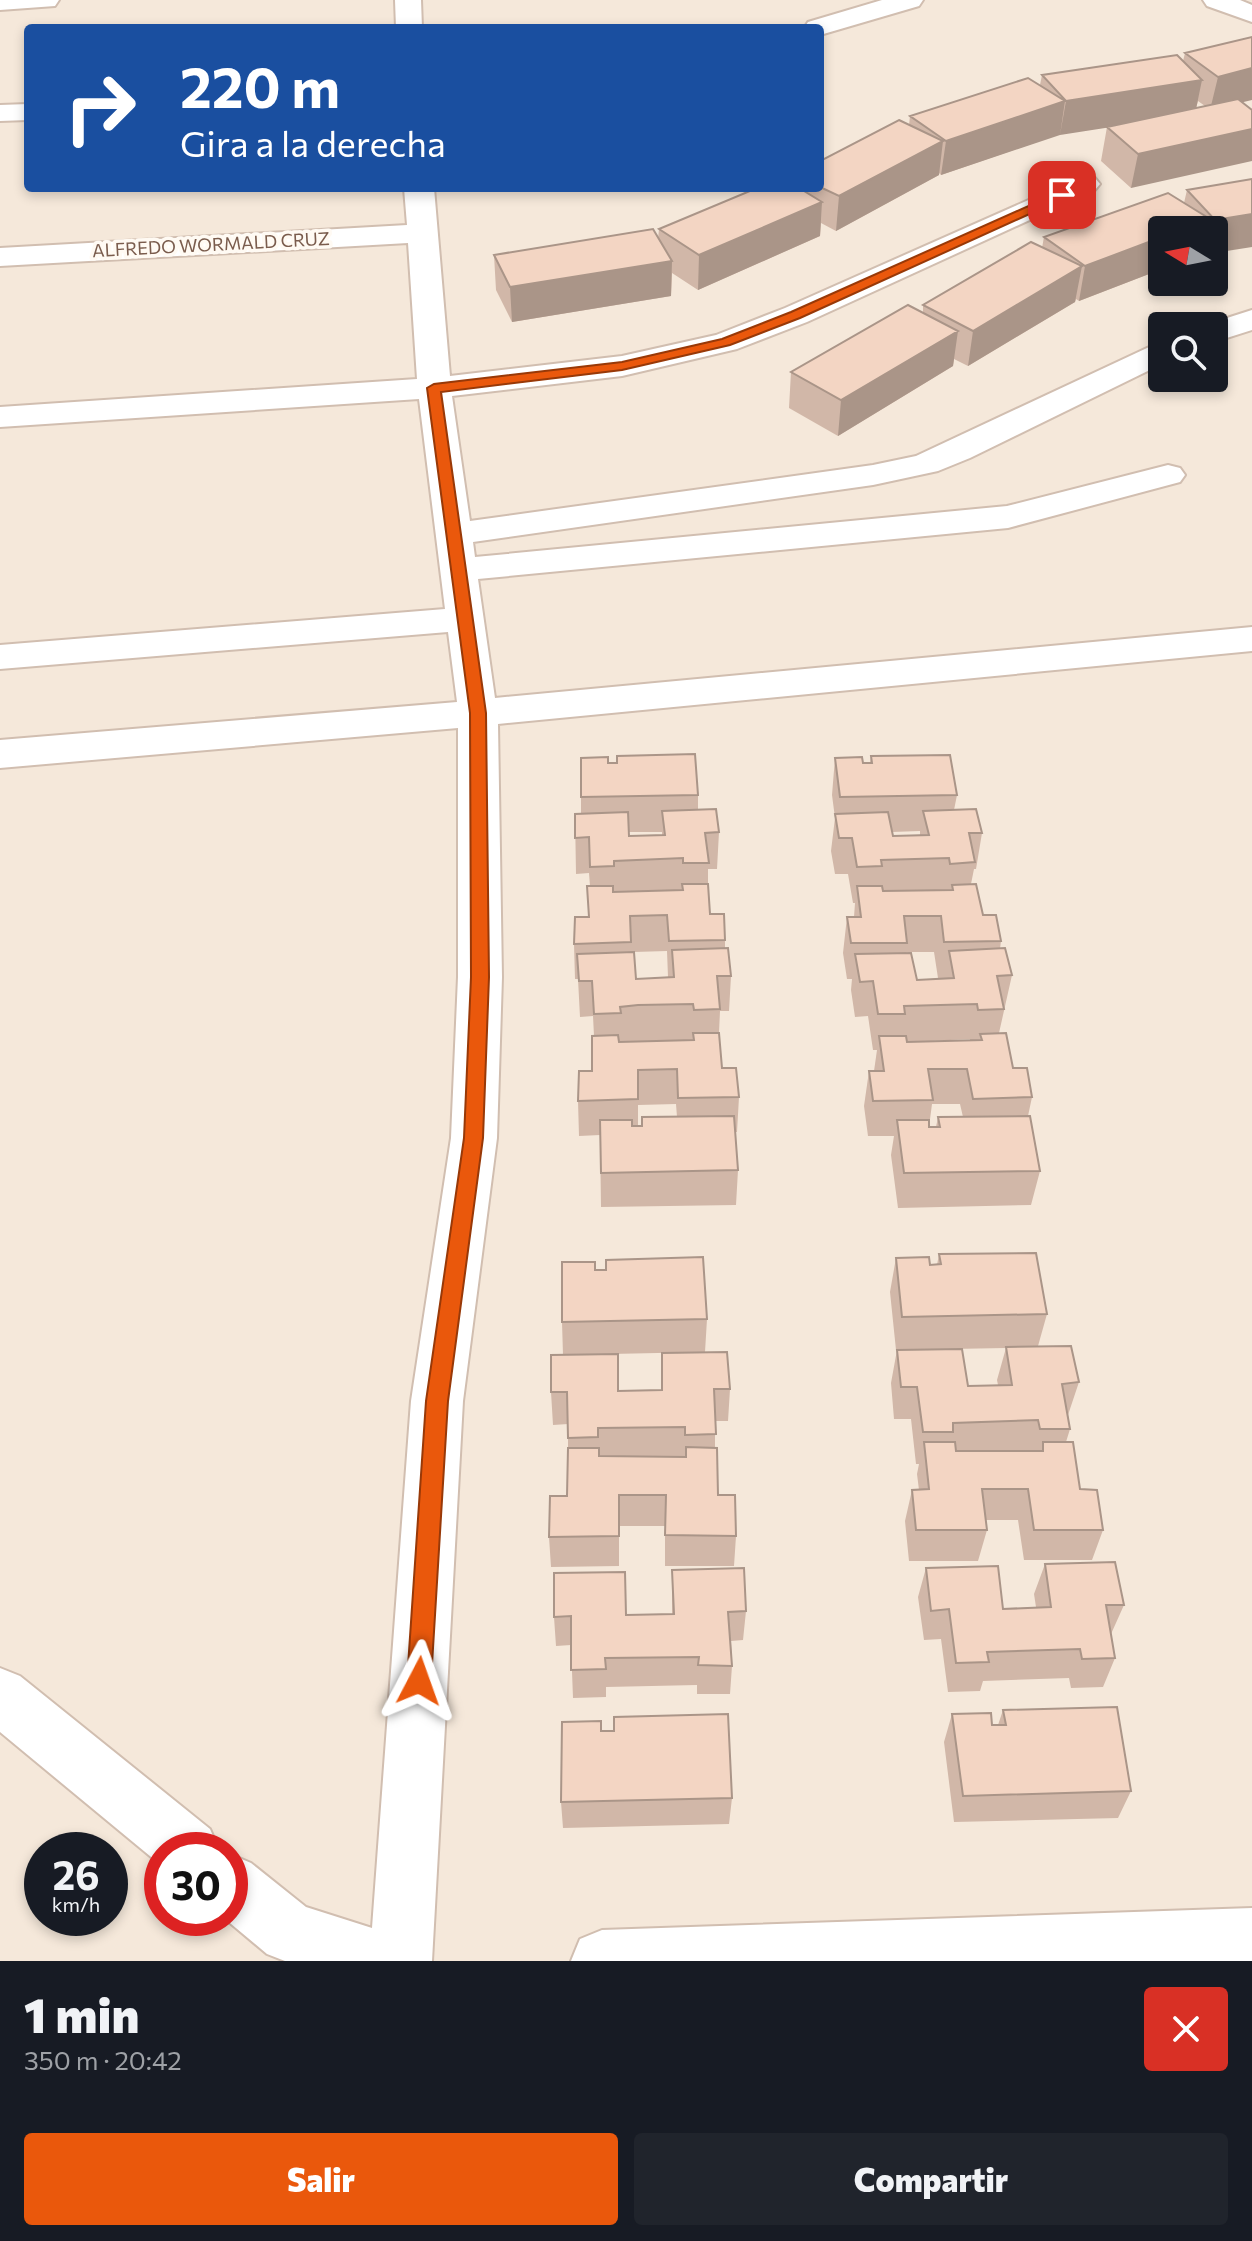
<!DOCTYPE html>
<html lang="es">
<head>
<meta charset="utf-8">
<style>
	:root { --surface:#171b24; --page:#20242c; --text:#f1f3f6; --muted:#9ea1a6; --accent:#ea580c }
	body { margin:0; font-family:Commissioner,sans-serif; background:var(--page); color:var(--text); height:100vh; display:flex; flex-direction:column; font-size:30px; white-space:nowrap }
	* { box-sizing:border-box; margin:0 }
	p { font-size:26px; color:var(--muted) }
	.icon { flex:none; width:44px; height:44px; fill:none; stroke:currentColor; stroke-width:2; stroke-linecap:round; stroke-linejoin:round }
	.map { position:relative; height:1961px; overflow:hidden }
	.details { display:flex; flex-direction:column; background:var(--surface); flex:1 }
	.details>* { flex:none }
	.banner { position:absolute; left:24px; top:24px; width:800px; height:168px; border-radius:8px; box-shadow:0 4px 12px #0003; background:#1a4fa0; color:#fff; overflow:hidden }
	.needle { width:52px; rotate:280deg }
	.buttons { position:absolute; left:1148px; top:216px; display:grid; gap:16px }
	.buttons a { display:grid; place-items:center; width:80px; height:80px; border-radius:8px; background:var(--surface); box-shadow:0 4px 12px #0003; font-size:40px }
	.speed { position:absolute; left:24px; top:1832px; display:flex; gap:16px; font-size:40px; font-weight:700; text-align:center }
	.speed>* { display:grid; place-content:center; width:104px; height:104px; border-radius:50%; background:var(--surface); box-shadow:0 4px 12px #0003; line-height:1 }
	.speed small { font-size:20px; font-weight:400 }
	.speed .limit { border:12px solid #d22; background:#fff; color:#111 }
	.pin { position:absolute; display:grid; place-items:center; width:68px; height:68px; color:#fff; margin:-34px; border-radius:16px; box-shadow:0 4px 12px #0006 }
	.me { position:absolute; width:88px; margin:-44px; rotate:4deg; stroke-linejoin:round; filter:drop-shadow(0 0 6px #0008) }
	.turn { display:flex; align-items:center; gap:28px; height:168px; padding:0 24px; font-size:36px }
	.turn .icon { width:104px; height:104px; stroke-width:2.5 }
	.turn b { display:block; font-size:56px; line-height:68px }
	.round { display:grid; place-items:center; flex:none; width:84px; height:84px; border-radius:8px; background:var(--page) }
	.headline { display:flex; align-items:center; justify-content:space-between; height:136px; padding:0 24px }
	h1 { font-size:48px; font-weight:800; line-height:60px }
	.cta { display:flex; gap:16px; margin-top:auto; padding:16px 24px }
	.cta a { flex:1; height:92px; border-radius:8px; background:var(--accent); color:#fff; font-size:32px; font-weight:800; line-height:92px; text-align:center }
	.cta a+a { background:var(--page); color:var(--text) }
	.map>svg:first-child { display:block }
</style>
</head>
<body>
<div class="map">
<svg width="1252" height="1961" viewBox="0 0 1252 1961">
	<rect width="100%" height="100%" fill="#fdf6ec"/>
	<path fill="#f5e8da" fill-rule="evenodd" d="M0,0H1252V1961H0ZM28,28H820V188H28ZM1162,230H1214V282H1162ZM1162,326H1214V378H1162ZM42,1850H110V1918H42ZM162,1850H230V1918H162Z"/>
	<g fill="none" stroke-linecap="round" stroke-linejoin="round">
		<g stroke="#d1beb0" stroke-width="4">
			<path id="minor" d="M0,0H59L55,6L0,10Z
				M395,0H421L422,28H396Z
				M882,0H923L919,6L820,35V28H804L808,22Z
				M1203,0H1240L1252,5V22L1207,6Z
				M28,104V120L0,121V105Z
				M1085,175L1095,178L1100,184L1095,190L807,322L737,349L622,376L452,396L470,521L873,465L916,456L1162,341V364L970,458L938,471L873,485L473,542L475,557L1007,506L1168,465L1180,468L1185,475L1180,482L1008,528L478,579L495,698L1252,627V651L498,724L502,977L497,1138L463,1401L432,1961H285L267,1954L224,1918H230V1854L251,1863L306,1907L372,1928L411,1401L451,1138L458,977V728L0,768V740L457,702L448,632L0,669V645L445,609L419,399L0,427V407L417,379L408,243L0,266V248L407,225L404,188H434L450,376L622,356L716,335L785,308Z
				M1252,310V330L1214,342V326H1202Z
				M0,1668L20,1676L210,1829L219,1850H162V1866L0,1732Z
				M1252,1908V1961H571L580,1939L602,1930Z"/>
		</g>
		<use href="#minor" fill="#fff" fill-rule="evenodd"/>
	</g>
	<path fill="#d1b7a8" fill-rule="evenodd" d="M1252,37L1242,102L1131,188L1101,161L1107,127L1060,134L941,175L939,173V175L836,231L821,223L820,236L698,290L672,273L671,296L512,322L496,290L494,255L658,239L659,229L757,188H820V161L909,125L910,116L1040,85L1042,75L1183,61L1185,53ZM1198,101L1205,106L1196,108Z
		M1252,179L1214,230H1162V269L1079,301L1076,299L1075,302L968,366L954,359L953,366L838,436L789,408L791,372L923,312V305L1042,248L1044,237L1184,203L1187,190Z
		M871,756L957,795L954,810L982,833L976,869H974L971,884L983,915L1001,941L1000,949L1012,975L999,1033L1013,1068L1032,1097L1028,1116L1040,1171L1031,1205L898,1208L891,1155L894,1136H868L864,1106L869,1071H874L877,1050H873L868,1016L855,1017L851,990L852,979H847L843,953L847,917H854L855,903H853L848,874H835L831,851L835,818L832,795L835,758L863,763H870ZM920,831V835L893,836L892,832ZM906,952H934L938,978H944L917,980ZM970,1039V1041L911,1042ZM932,1104H960L963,1117H938L936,1127H929Z
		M608,763L698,795V810L719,832L717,869H708V884L710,914L725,940V949L731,976L729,1011H720L719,1033L722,1068L739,1097L737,1132H735L738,1170L736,1205L601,1207L600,1135L579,1136L578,1101L592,1071L594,1036L593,1016L580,1017L578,979H575L574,944L588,917L590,886L589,873L576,874L575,814H581V797ZM629,832H662V835L629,836ZM667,951L668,977L636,979L634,952ZM676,1104L677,1117L638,1126V1105Z
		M939,1254L1047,1314L1038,1346L1079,1382L1068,1415L1070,1429L1066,1442L1080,1489L1103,1530L1092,1560H1024L1018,1520H986L987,1530L978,1561H909L905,1521L912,1490H919L917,1474L919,1464H916L911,1419H894L891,1383L897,1350L968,1386L998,1385L997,1380L1006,1348L896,1350L890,1292L896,1258L930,1265H937Z
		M595,1262L596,1270H606L707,1319L705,1352L563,1355L562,1322Z
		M662,1353L730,1389L728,1421H715V1448L718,1495L736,1536L734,1566H665V1526H619V1566L551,1567L549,1537L567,1496L568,1448V1424L553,1425L551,1392L661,1390Z
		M1045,1564L1124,1605L1111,1634L1115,1658L1103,1687L1071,1688L1069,1678L983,1681L980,1691L948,1692L941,1639L924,1640L918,1597L926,1568L1003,1609L1036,1607L1034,1594Z
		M672,1570L746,1611L743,1640L731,1641L732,1666L730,1694H697V1685L606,1687V1697L573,1698L571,1645L556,1646L554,1617L672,1614Z
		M1003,1710L1131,1791L1118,1818L954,1822L944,1742L952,1714L992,1725H998Z
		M601,1731L732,1798L729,1824L563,1828L561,1802Z"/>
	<path fill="#aa9588" d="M1252,68V100L1210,110L1218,77Z
		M1202,80L1195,114L1060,135L1066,101Z
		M1065,101L1060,135L941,175L946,141Z
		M1252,129V161L1131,188L1138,154Z
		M943,141L939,175L836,231L839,196Z
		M822,202L820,236L698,290L699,255Z
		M1252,214V247L1214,253V230H1213L1215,220Z
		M1210,219L1208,230H1181Z
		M1162,237V269L1079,301L1085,266Z
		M672,261L671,296L512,322L510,287Z
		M1082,266L1075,302L968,366L973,331Z
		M958,331L953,366L838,436L841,400Z"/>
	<path fill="#f3d5c3" stroke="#aa9588" stroke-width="2" d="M1252,37V68L1218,77L1185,53Z
		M1177,55L1202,80L1066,101L1042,75Z
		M1028,78L1065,101L946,141L910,116Z
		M1238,99L1252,110V129L1138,154L1107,127Z
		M899,120L943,141L839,196L820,187V161Z
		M1252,179V214L1215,220L1187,190Z
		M757,188H799L822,202L699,255L659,229Z
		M1168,193L1210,219L1181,230H1162V237L1085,266L1044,237Z
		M653,229L672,261L510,287L494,255Z
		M1031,242L1082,266L973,331L923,305Z
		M908,305L958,331L841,400L791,372Z
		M695,754L698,795L581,797V758L608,757V763H617V756Z
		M950,755L957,795L840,797L835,758L862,757L863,763H872L871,756Z
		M716,809L719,832L705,833L709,863H683V858L614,861V866L590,867L589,837L575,838V814L628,812L629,836L665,835L662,811Z
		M976,809L982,833H969L975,862L950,864L949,858L881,860L882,866L857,867L852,838H839L835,814L888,812L893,836L929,835L923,811Z
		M682,884H708L710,914H724L725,940L669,941L667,915L630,916L631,942L574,944L575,917H589L587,886H613V892L683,890Z
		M976,884L983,915H996L1001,941L944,942L941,916H904L907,943H851L847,917H861L857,886H882L883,891L953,890L952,885Z
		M728,948L731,976H717L720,1009L694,1010L693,1004L638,1005L620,1007L621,1013L594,1014L592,981H579L577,954L634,952L636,979L674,977L672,950Z
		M1005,948L1012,975L997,976L1004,1009L978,1010L977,1004L904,1006L905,1014H878L873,981L860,982L855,954L911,953L917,980L954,978L949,951Z
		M693,1033H719L722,1068H736L739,1097L678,1098L677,1069L638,1070V1099L578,1101L579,1071H592V1036L618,1035L619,1042L694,1040Z
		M1006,1033L1013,1068H1027L1032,1097L973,1099L967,1069H928L933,1100L873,1101L869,1071H884L879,1036H906L907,1042L982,1040L980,1034Z
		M734,1116L738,1170L601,1173L600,1120H632V1126H642V1117Z
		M1030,1116L1040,1171L904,1173L897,1120H929V1127H940L938,1117Z
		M1036,1253L1047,1314L902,1317L896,1258L929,1257L930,1265L941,1264L939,1254Z
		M703,1257L707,1319L562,1322V1262H595V1270H606V1260Z
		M1071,1346L1079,1382L1062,1384L1070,1429H1040L1038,1420L953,1423V1432H923L917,1387H901L897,1350L962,1349L968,1386L1012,1385L1006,1347Z
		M727,1352L730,1389H714L716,1434L685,1435V1427L598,1428V1437L568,1438L567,1392H551V1355L618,1354V1391L662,1390V1353Z
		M924,1442H955L956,1451H1043V1442H1073L1080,1489L1097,1490L1103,1530H1034L1028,1489H982L987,1530H916L912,1490L929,1489Z
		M686,1447L717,1448L718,1495H735L736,1536L665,1535L666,1495H619V1536L549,1537L550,1496H567L568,1448H599V1456L686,1457Z
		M1115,1562L1124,1605H1106L1115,1658L1082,1659L1080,1649L987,1652L989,1662L956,1663L949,1609L931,1611L926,1568L998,1566L1003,1609L1051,1607L1045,1564Z
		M744,1568L746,1611L728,1612L732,1666L698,1665L699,1657L605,1658L606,1669L571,1670V1616L554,1617V1573L625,1572L626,1615L674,1614L672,1570Z
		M1117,1707L1131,1791L963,1796L952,1714L991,1713L992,1725H1006L1003,1710Z
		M728,1714L732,1798L561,1802L562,1722L601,1721V1731H614V1717Z"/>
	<path fill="#ea580c" stroke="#983908" stroke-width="2" d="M1062,191L1067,192V197L800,318L730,345L622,370L441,392L486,713L489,977L483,1138L448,1401L431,1681L428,1689L419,1692L411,1689L407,1681L426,1401L464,1138L471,977L470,713L427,388L434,384L622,362L722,339L791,312Z"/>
	<g text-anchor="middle" stroke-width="7" stroke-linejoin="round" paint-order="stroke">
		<g font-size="18" fill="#7a5c4d" stroke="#fffaf3">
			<text transform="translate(211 245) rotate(-3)" y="6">ALFREDO WORMALD CRUZ</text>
		</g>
	</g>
</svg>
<div class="buttons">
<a><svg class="needle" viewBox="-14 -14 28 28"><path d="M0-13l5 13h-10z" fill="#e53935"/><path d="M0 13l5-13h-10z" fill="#9ea1a6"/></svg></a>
<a><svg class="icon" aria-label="search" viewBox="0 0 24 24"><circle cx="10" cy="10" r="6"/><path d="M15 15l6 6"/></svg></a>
</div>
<div class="speed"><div>26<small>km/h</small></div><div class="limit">30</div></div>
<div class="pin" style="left:1062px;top:195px;background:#d93025"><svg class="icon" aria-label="arrive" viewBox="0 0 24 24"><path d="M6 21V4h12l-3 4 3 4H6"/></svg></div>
<svg class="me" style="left:419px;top:1681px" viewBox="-20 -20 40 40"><path d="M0-17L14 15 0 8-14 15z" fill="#ea580c" stroke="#fff" stroke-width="4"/></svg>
<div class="banner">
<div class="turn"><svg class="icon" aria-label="right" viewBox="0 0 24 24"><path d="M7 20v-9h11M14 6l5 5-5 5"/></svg><div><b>220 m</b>Gira a la derecha</div></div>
</div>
</div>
<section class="details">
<div class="headline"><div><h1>1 min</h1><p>350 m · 20:42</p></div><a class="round" style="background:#d93025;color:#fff"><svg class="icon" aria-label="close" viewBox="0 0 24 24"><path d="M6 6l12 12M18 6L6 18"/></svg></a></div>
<div class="cta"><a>Salir</a><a>Compartir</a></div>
</section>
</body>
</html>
